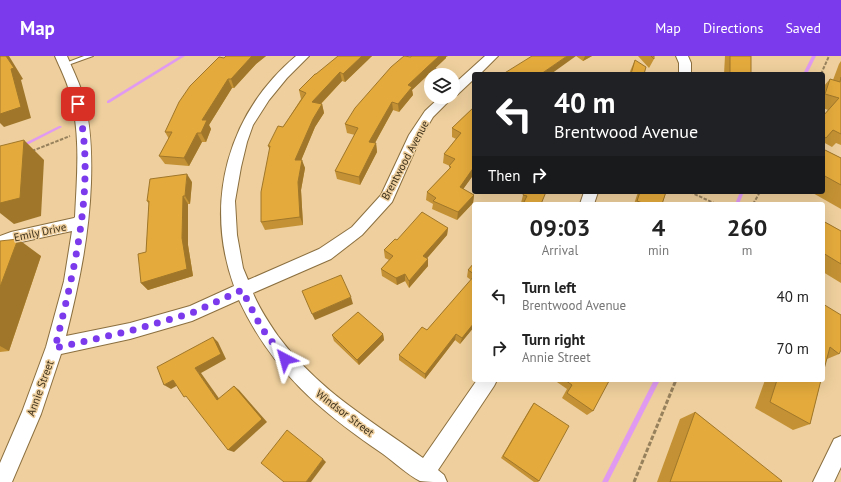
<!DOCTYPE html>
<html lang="en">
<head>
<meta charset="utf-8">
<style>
	:root { --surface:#fff; --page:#f6f6f6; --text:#222; --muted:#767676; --accent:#7c3aed }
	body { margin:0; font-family:"PT Sans",sans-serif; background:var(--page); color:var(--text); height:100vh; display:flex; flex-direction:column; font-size:15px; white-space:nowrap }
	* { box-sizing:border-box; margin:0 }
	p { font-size:13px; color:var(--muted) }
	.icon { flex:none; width:22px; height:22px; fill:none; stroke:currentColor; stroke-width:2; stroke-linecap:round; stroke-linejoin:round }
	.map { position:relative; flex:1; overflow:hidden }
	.side { position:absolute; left:472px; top:146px; width:353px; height:180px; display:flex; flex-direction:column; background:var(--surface); border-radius:4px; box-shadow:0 4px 16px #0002 }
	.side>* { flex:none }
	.guide { position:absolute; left:472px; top:16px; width:353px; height:122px; border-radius:4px; box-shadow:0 4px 16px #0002; background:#202124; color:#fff; overflow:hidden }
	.buttons { position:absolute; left:424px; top:12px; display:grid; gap:8px }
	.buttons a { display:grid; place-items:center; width:36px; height:36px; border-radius:50%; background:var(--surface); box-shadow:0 4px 16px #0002; font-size:20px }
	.pin { position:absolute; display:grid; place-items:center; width:34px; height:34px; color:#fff; margin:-17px; border-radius:8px; box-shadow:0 2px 6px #0006 }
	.me { position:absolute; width:44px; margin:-22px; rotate:321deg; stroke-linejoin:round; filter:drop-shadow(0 0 3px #0008) }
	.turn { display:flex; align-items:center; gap:14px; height:84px; padding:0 16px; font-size:18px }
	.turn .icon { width:52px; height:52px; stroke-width:2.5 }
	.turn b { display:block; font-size:28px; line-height:34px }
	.then { display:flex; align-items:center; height:38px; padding:0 16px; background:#0003; gap:8px; font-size:15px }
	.eta { display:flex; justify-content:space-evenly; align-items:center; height:68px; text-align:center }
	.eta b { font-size:24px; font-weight:700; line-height:28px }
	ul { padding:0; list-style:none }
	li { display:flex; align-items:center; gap:12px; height:52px; padding:0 16px }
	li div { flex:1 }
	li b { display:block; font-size:15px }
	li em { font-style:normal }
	header { display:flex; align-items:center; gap:24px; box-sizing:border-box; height:56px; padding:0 20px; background:var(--accent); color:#fff }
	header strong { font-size:19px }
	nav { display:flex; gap:22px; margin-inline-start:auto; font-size:14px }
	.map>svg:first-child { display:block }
</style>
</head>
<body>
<header>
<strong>Map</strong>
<nav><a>Map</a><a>Directions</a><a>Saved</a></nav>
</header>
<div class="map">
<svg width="841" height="426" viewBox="0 0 841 426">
	<rect width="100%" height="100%" fill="#eecf9d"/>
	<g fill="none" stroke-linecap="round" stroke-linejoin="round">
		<path fill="#e09bf1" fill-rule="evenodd" d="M180,0H185L109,47H107V45Z
			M812,0H816L807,18H803Z
			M59,70H61L62,71L23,91L22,92L20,90L21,89Z
			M740,136H744L739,148H735Z
			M654,324H660L608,426H602Z"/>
		<g stroke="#8b6f3f" stroke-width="2">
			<path id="service" d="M84,0H93L68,9L66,10L63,8Z"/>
		</g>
		<g stroke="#8b6f3f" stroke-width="2">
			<path id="minor" d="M55,0H67C72,12 78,24 82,36C91,66 92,96 91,127C89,181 79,228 66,280L130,267L190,250L234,230C204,147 227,58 296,0H309L287,22L269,44L253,69L247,86L241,111L235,145L237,179L243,212L248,224L319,193L352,171L381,139L409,79L425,55L440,41H453L433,61L420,83L392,146L362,179L331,203L253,237C259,252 269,267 278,280C320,336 368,362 423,402L477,324H497L494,330L438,414L444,419L447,426C440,426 426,426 420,425C408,419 394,406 383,398C320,355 272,315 239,244L192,265L130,283L61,298L41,358L12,426H0V407L22,356L46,291L64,225L72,175L12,188L0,192V180L11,176L74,162L75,161C77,119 81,79 70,38C67,25 60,12 55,0Z
				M485,0H498L480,18H474V23L457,39L453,40V29Z
				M676,0H688L691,7V18H679V7Z
				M584,136H598L594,148H580Z
				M841,380V411L834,426H813L834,383Z"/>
		</g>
		<path stroke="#97815d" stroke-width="2" stroke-dasharray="3.5 1.5" stroke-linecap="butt" d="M433,12L449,19
			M821,18L829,0
			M32,95L70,80
			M690,136L716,148
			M753,148L760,136"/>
		<path stroke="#97815d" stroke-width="3" stroke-dasharray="4.5 2" stroke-linecap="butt" d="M634,426L676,324"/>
		<use href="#service" fill="#fff" fill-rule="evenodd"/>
		<use href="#minor" fill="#fff" fill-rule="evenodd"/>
	</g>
	<path fill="#c49234" d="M226,0H266L256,8L234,32H232L209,69L211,73L206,86H202L189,110L165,108L159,100L169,83L165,76L224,2Z
		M338,0H372L345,26L342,25L321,48H322L324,57L315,71L301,104L305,112L301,134L303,169L265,174L261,166L270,94L268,90L283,71L301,43L299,34Z
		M532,0H592L583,5L576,0Z
		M638,0H654V3L649,12Z
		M725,0H751V18H724Z
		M411,1H446V2L412,34L413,39L399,56L393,54L375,87H376L377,96L360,129L337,123L335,115L355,79L347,77L345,68Z
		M635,4L644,18H629L631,13Z
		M841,5V89L836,87L832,91L823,86V60L828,54L823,52V31L830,23L833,24L839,8Z
		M474,51V118L463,133L474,139L473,147L457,164L432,153L433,148L426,144L427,136L449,113L450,110L443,107L444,98L456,83L452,81V72Z
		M823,93L841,102V153L811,136H823Z
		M192,126L190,148H188V189L193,220L148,234L141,227L146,196L149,148L147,145Z
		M546,136L523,148L521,147L523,139Z
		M638,136H666L662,148H634Z
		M823,165L841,175V227L823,216Z
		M448,172L447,179L427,202L428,210L409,232L405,225L397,229L382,220L381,213L389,204L385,202L384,195L397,184Z
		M0,185L41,200L9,295L0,296Z
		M474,207V271L460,288L455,284L425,323L399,304V299L427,274L471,224L467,221L468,214Z
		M823,248L839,298L827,303Z
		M383,278L384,284L359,309L334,285L332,279Z
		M554,324H608L593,355L587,359L562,342L567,333Z
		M765,324H821L810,368L793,374L755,352Z
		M534,347L539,425L538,426H534L501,402L531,351Z
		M695,356L781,426H657L680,363Z"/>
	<path fill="#a0772a" d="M6,0H9L23,23L21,24L31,62L4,71L0,67V58Z
		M252,0H266L256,8L234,32L231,23Z
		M362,0H372L345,26L343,18Z
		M439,0H448L446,1V2L412,34L413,39L399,56L398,48L408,29Z
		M567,0H576L551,18H541Z
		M585,0H592L583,5Z
		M340,16L342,25L314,55L312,46Z
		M228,23L232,32L209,69L211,73L206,86L201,77L202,64Z
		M392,46L393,54L371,94L369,86Z
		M322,48L324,57L315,71L298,112L295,104L313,63Z
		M197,77L202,86L189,110L184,102Z
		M24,84L44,104L41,160L14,168L0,157V147Z
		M376,87L377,96L360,129L359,121Z
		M302,104L305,112L301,134L303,169L300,161L298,126Z
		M474,111V118L459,139L460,131Z
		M187,118L192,126L190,148L185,140Z
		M474,139L473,147L457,164L458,156Z
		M183,140L188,148V189L193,220L148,234L141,227L182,182Z
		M448,172L447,179L423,207V200Z
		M18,183L41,200L9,295L0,290V231Z
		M428,203V210L409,232V225Z
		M405,218V225L397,229L396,222Z
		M351,241L353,248L315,264L312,258Z
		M474,267V271L460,288L462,282Z
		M383,278L384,284L359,309L357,304Z
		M456,278L455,284L425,323V318Z
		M213,281L218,286L226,303L201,317L223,348L217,344L195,312Z
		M173,324L180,328L171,333L164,329Z
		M234,330L239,334L267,366L234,396L228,394Z
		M323,403L326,406L311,426H306Z"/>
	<path fill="#e4aa3c" stroke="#a0772a" d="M0,0H6L14,12L11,13L21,51L0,58Z
		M226,0H252L231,23H228L202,64H207L201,77H197L184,102L159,100L172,76H165L179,46L190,30L219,1L224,2Z
		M338,0H362L343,18L340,16L312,46L322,48L313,63L295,104H302L298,126L300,161L261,166V136L270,90H268L278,70L283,71L306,37L299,34L315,18H316Z
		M404,0L411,1V0H439L408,29L412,31L398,48L392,46L369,86L376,87L359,121L335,115L358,72L345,68L355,52L391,11Z
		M532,0H567L541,18H503Z
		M651,0H654V3Z
		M730,0H751V18H730Z
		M635,4L646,11L644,18H631Z
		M841,21V78L833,74L826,82L823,80V60L839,42L825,38L830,23L840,26Z
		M474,51V95L472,97L474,98V111L460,131L474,139L458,156L433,145L436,142L427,136L451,111L449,110L455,103L444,98L461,77L452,72Z
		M24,84L20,142L0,147V90Z
		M823,93L841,102V129L823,119Z
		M187,118L185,140H183L182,182L187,213L141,227L138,198L146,196L149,145H147L150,123Z
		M524,136H546L541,148H523L527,140L523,139Z
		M640,136H666L662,148H645L637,145Z
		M422,156L448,172L423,200L428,203L409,225L405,218L396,222L381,213L393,200L384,194L395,183L397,184Z
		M823,165L841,175V208L823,197Z
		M18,183L0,231V185Z
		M474,207V218L468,214Z
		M341,219L351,241L312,258L302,235Z
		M474,220V267L462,282L456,278L425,318L399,299L422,271L427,274Z
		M823,248L841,259V294L839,298L830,291L823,317Z
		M358,256L383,278L357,304L332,279Z
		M213,281L221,298L195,312L217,344L234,330L262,363L228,394L186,340L184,341L173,324L164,329L157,311Z
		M565,324H608L609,325L593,355L567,337L572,329Z
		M777,324H821L810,368L770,346Z
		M534,347L569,370L539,425L503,400Z
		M695,356L782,425L781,426H670Z
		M287,374L323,403L306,426H284L261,407Z"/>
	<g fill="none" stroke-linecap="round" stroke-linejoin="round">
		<path stroke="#7c3aed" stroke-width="7" stroke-dasharray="0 12.6" d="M78,48C97,127 74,214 55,292L130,275L192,257L242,234L261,271L285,303"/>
	</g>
	<g text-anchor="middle" stroke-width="3" stroke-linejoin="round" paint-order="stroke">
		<g font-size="11" fill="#3c301b" stroke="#eecf9d">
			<text transform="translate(405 104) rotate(-62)" y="4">Brentwood Avenue</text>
			<text transform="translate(40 176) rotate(-12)" y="4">Emily Drive</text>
			<text transform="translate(40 332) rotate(-70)" y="4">Annie Street</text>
			<text transform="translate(345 357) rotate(37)" y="4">Windsor Street</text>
		</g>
	</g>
</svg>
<div class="buttons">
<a><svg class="icon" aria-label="layers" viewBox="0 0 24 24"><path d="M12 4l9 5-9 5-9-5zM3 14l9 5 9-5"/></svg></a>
</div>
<div class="pin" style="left:78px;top:48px;background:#d93025"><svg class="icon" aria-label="arrive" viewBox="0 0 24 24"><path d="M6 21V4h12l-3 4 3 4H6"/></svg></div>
<svg class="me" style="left:285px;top:303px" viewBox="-20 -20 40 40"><path d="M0-17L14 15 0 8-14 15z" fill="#7c3aed" stroke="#fff" stroke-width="4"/></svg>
<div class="guide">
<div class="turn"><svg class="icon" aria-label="left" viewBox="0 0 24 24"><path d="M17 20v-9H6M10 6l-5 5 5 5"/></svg><div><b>40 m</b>Brentwood Avenue</div></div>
<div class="then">Then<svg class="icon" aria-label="right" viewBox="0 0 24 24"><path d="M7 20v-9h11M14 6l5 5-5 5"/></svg></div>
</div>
<section class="side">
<div class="eta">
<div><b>09:03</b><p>Arrival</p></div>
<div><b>4</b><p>min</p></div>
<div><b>260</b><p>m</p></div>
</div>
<ul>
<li><svg class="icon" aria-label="left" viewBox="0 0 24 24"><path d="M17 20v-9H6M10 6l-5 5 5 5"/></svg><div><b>Turn left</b><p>Brentwood Avenue</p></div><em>40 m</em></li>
<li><svg class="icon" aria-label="right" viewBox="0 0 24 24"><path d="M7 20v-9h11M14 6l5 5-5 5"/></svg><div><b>Turn right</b><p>Annie Street</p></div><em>70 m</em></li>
</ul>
</section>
</div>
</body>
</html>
